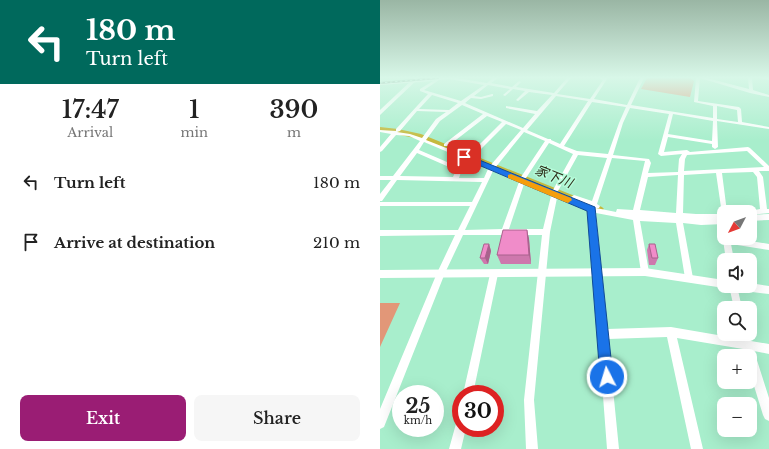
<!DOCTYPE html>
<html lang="en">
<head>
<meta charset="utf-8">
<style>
	:root { --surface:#fff; --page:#f6f6f6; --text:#222; --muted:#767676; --accent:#9a1d74 }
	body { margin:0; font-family:"Libre Baskerville","Noto Sans JP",serif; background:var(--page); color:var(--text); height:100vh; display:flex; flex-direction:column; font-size:15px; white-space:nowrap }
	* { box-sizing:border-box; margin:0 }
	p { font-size:13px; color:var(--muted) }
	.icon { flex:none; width:22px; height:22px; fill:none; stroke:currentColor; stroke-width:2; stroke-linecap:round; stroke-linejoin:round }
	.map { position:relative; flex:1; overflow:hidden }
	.panel { display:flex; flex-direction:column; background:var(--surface); width:380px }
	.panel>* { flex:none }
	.hud { background:#00695c; color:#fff; overflow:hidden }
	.needle { width:26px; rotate:229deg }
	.buttons { position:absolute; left:337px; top:205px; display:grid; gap:8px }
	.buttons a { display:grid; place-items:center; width:40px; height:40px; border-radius:8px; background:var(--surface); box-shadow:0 4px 16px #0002; font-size:20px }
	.speed { position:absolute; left:12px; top:385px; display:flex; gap:8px; font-size:20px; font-weight:700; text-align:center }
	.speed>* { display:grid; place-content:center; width:52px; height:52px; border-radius:50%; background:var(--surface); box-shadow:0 4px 16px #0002; line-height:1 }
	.speed small { font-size:10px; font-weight:400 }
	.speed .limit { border:6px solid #d22; background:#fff; color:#111 }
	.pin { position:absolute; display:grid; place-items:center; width:34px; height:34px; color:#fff; margin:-17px; border-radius:8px; box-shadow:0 2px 6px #0006 }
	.me { position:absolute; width:44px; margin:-22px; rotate:355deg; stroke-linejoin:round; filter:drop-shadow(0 0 3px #0008) }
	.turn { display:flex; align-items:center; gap:14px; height:84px; padding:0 20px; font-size:18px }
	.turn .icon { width:52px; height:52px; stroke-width:2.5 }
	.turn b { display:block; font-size:28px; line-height:34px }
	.eta { display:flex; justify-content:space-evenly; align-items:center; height:68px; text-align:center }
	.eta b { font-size:24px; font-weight:600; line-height:28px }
	.button { display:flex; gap:8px; margin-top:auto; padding:8px 20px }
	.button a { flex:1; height:46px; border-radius:8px; background:var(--accent); color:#fff; font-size:16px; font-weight:600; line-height:46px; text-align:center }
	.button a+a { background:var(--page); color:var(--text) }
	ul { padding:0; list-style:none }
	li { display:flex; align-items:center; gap:12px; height:60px; padding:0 20px }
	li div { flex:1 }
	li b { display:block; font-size:15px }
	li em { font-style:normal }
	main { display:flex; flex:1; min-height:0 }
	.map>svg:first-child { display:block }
</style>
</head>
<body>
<main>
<section class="panel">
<div class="hud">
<div class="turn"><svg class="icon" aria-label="left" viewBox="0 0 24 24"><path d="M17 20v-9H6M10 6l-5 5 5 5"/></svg><div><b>180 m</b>Turn left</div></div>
</div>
<div class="eta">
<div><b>17:47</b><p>Arrival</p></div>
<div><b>1</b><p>min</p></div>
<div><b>390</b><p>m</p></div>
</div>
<ul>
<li><svg class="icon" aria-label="left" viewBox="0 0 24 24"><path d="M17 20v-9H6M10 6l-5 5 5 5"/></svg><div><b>Turn left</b></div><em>180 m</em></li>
<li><svg class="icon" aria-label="arrive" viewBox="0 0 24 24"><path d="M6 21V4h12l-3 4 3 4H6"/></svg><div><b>Arrive at destination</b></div><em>210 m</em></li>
</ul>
<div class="button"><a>Exit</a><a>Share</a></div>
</section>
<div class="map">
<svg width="389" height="449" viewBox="0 0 389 449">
	<rect width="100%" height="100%" fill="#a8eecc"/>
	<path fill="#e29778" d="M267,78H310L314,81L310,97L261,89Z
		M0,303H20L0,347Z"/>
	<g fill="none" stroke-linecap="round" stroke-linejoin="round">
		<path fill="#c5b93d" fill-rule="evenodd" d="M0,127L18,129L41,134L222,207L224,209L219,212L216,211L35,138L0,131Z"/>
		<path fill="#fff" fill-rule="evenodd" d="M55,78H77L107,83L113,78H118L111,83L132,87L139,81L141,82L136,87L174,93L187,78H191L177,94L210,99L223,80L218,78H226L227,79L214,99L247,105L260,78H264L251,105L333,118V106L314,102L316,78H320L318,101L359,107L361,109L362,122L389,127V129L337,121L338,147L335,149L332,147V144L288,137L284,152L307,150L310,152L368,147L370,148L389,166V171H379L383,177L387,209H389V213L370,215V212H367L370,211L380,209L377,177L373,172L342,173L347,212H344V224L321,225L303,223L313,278L312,281L309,282L306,281L305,278L296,223L260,221L269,272L268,274L265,276L262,274L261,272L253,220L216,213L227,329L291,327L361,339L359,334H369L371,341L389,344V354L374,351L389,398V421L385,419L383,415L370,373V356H365L363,349L297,338L323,449H311L287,337L228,339L239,449H227L209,211L177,198L170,232L154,400L158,449H146L144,400L162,235H83L65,273L4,427L0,429V409L57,273L75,235L0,236V230H78L90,206H0V202H92L102,182L17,180L2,201H0V194L11,180H0V176H13L40,141L29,136L16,135L2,151L0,152V147L11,134L0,132V130L16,131V129L48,94L40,91V89L53,81L0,85V83ZM69,79L104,85L81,101L44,90L59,80ZM108,85L130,89L123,95L125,96L133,89L145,91L136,100L138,101L149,92L172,95L157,111L126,106V108L155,114L143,128L85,103L91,98L101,99L113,96V94H112L101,97L94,96ZM52,95L78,103L69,110L39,109ZM176,96L208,101L180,144L171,140V139H168L147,130ZM212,102L246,107L239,123L228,154L197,151L184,146ZM82,105L103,114L64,144V146H68L107,116L122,122L89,155V157L46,140L60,121ZM337,106L357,110L358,122L337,119ZM250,108L289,114L278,154L281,156L302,154L299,159L298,172L268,173L271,163L269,159L233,155L243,123ZM37,111L66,112L56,119L42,138L30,134L17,132L20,131ZM293,114L333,121L332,141L288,134ZM126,124L141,130L110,166L90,157H93ZM144,132L165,141L141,177L142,178H146L169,143L193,154L173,190L174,191H178L198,155L227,158L212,201L194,195L191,197L192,199L210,206L115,168ZM44,142L108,169L104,178H79L82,169L81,168L39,150ZM367,151L384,167L304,171L305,159L307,155ZM37,153L76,170L73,177L20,176ZM232,158L265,161L253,210L237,209L236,212L216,208H219L220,206L217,204ZM113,171L139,182L122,229L85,230ZM336,173L342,214H316L303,213L304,175ZM298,175L296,213L260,210L268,177ZM144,184L171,196L163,229H129Z
			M320,78H327L369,89L368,78H372L373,90L389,95V97L370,93Z
			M379,78H389V80Z
			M389,214V220L370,221V215Z
			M344,237V238H353L389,244V250L351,244L354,260H346L343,240Z
			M114,270L117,271L118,274L93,394H83L110,274L111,271Z
			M349,286H357L362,308H354Z
			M81,418V428H86L81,449H69L77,420Z"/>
		<path fill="#fff" fill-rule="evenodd" d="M34,78H39L0,115V110Z
			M265,268L344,280V286H348L344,288L265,276L0,278V270Z
			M370,283L389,286V294L356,290L353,289L351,286H370Z"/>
		<g stroke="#1b3d2f" stroke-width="2">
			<path id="rail" d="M0,83L58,78"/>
		</g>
		<use href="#rail" stroke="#b5fbd9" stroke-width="1" stroke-dasharray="2.5" stroke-linecap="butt"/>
	</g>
	<path fill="#ce78ad" d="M147,230L149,239L151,264H121L117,255Z
		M109,244L111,251L108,264H104L100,258Z
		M269,244L278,258L275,265H269L267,250Z"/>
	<path fill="#a8628d" d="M147,230L149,239L151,264L149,255Z
		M109,244L111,251L108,264L105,258Z"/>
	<path fill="#f08cc9" stroke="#a8628d" d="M123,230H147L149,255H117Z
		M104,244H109L105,258H100Z
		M269,244H275L278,258H272Z"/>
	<linearGradient id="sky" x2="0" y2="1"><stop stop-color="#9ab6a4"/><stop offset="0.55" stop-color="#d8f7e8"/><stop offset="1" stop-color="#d8f7e8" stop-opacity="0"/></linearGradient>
	<rect width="389" height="141" fill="url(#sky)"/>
	<path fill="#1a73e8" stroke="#114b97" d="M82,155H87L215,207L233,377L232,382L227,384L222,382L220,377L207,211L82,158Z"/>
	<path fill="#f59e0b" d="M131,174L191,198L192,200L188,203L185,202L128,178V175Z"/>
	<g text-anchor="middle" stroke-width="3" stroke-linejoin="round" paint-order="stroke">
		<g font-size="13" font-style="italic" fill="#2c2a16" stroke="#b5fbd9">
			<text transform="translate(174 176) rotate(22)" y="5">家下川</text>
		</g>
	</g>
</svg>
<div class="buttons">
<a><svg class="needle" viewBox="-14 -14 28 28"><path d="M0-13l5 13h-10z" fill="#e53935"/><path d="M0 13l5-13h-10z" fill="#767676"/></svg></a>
<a><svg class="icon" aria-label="sound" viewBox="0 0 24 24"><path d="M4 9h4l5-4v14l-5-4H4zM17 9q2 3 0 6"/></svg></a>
<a><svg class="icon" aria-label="search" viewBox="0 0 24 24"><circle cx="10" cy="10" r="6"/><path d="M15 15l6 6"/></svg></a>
<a>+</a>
<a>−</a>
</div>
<div class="speed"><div>25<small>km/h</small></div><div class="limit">30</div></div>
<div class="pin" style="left:84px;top:157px;background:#d93025"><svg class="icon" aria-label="arrive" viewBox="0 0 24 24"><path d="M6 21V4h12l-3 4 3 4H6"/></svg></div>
<svg class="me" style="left:227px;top:377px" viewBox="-20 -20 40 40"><circle r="17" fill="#1a73e8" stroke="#fff" stroke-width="3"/><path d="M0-11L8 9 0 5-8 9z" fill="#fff"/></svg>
</div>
</main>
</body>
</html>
